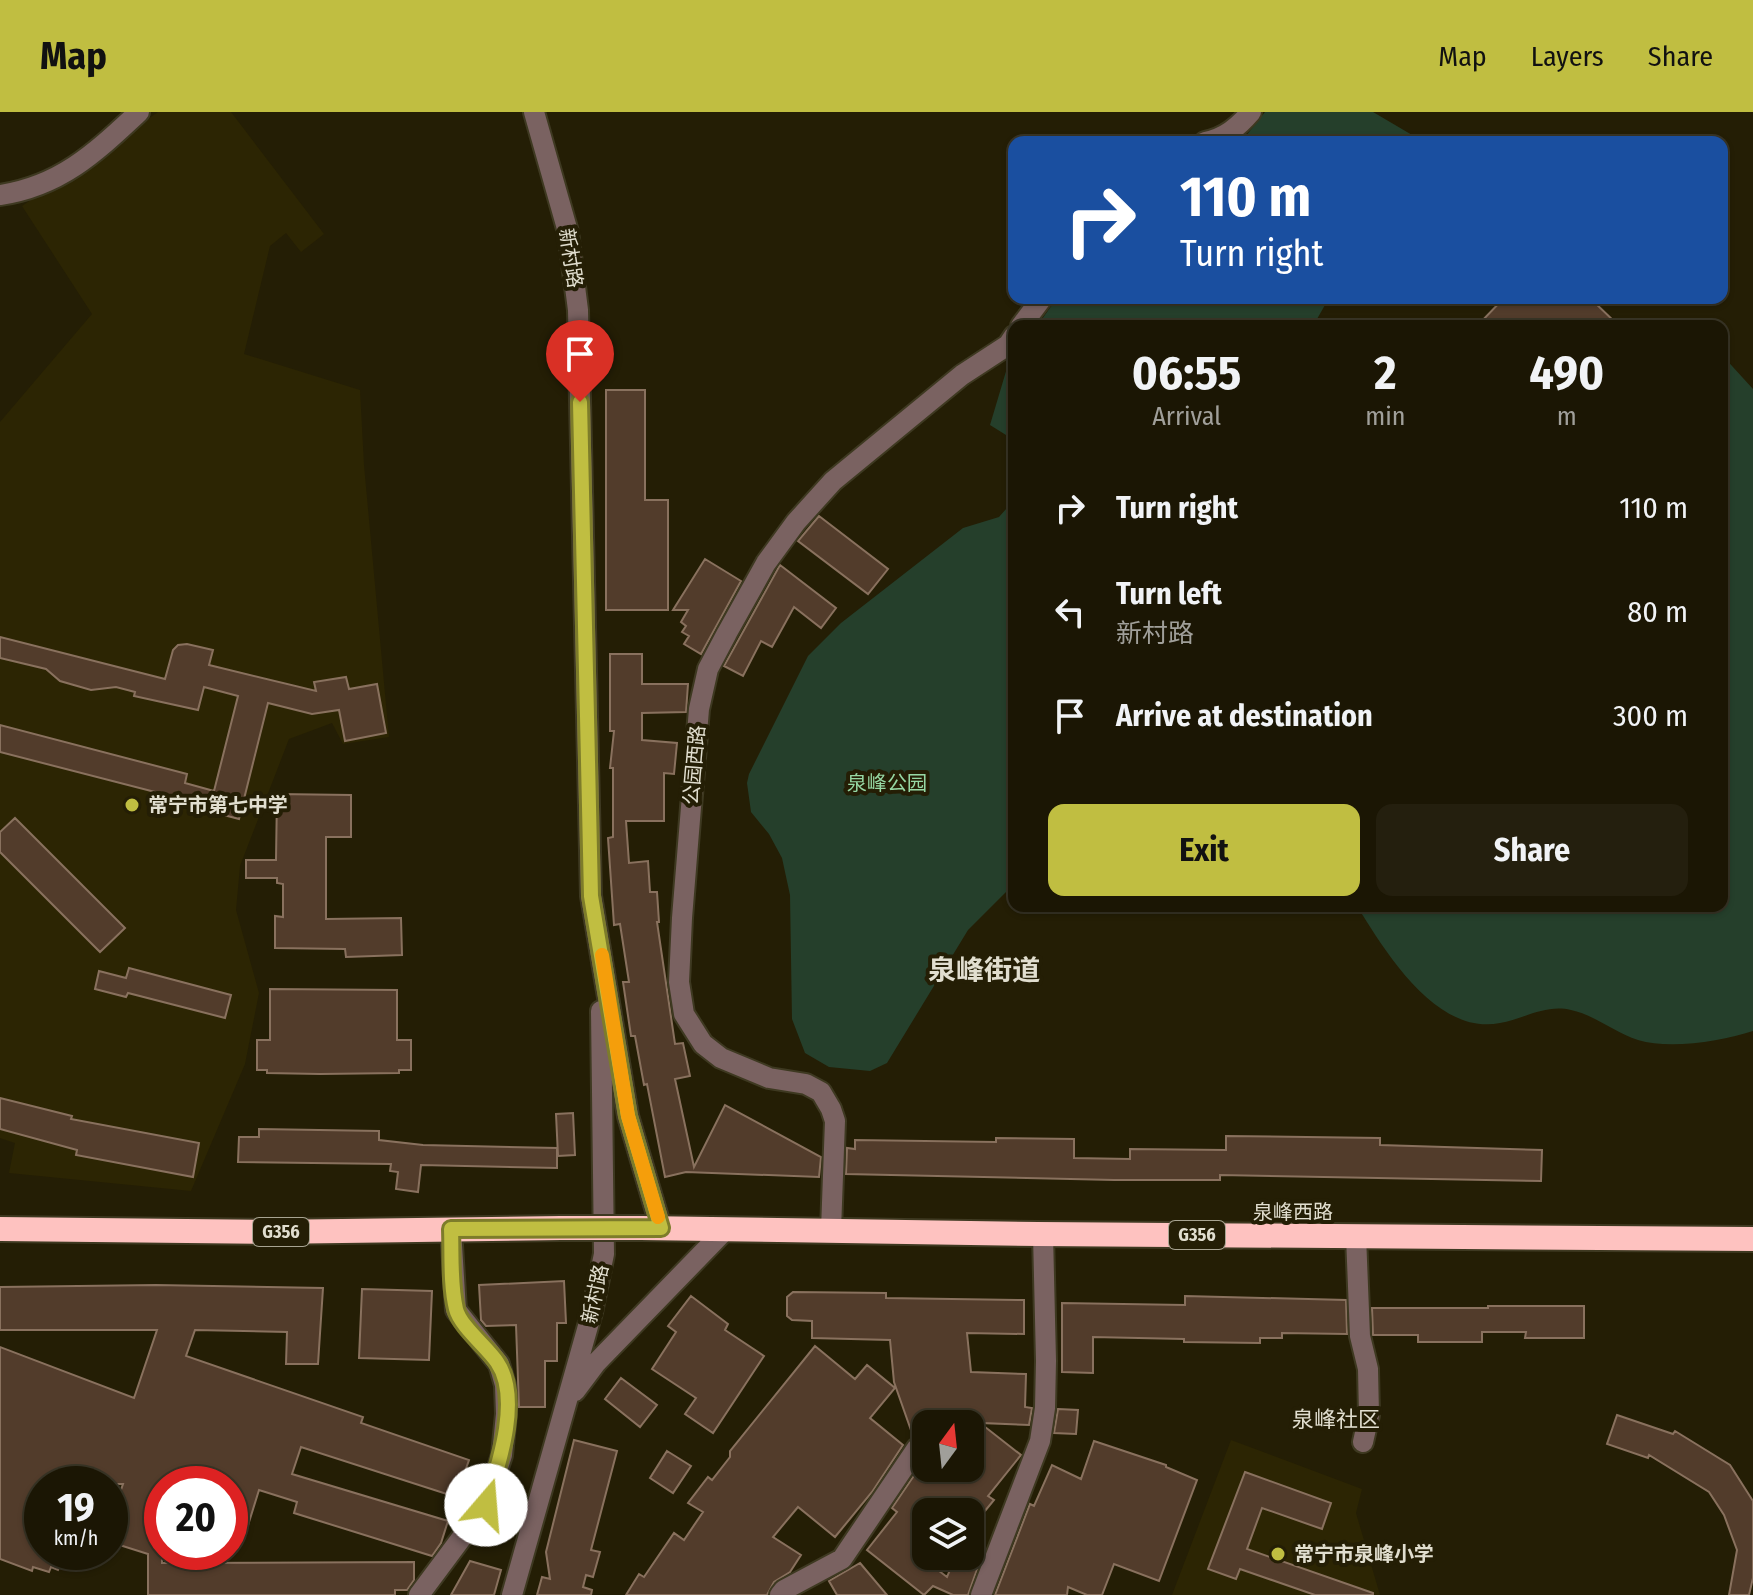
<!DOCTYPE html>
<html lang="en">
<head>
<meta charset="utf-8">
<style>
	:root { --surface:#1b1604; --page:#241f0e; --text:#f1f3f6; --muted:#a09f9a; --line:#393526; --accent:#c0be41 }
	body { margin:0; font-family:"Fira Sans Condensed","Noto Sans SC",sans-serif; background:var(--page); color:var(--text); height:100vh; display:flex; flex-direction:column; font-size:30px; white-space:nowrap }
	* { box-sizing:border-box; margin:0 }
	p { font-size:26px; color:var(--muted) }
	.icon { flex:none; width:44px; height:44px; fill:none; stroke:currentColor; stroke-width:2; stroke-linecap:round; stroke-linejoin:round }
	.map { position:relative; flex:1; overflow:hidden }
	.drawer { position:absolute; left:1008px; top:208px; width:720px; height:592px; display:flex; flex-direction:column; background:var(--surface); border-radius:16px; box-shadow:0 2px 6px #0004,0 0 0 2px var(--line) }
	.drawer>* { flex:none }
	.hud { position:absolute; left:1008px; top:24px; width:720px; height:168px; border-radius:16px; box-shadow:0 2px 6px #0004,0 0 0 2px var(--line); background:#1a4fa0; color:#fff; overflow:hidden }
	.needle { width:52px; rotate:15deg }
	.controls { position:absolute; left:912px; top:1298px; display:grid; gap:16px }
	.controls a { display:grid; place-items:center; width:72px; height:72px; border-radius:16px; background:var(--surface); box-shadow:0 2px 6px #0004,0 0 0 2px var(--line); font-size:40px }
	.speed { position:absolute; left:24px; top:1354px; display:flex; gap:16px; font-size:40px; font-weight:700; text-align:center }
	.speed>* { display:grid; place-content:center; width:104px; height:104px; border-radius:50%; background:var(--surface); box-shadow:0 2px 6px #0004,0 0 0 2px var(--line); line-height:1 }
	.speed small { font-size:20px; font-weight:400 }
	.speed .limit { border:12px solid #d22; background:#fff; color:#111 }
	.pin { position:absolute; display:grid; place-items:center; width:68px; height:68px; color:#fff; margin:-82px -34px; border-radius:50% 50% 50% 0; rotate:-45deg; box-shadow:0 0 8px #0007 }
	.pin .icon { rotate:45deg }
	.me { position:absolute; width:88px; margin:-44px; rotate:18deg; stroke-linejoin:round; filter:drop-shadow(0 0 6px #0008) }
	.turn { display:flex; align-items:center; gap:28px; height:168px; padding:0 40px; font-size:36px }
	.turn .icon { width:104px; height:104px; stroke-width:2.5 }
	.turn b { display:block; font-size:56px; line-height:68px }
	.eta { display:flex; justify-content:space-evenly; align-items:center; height:136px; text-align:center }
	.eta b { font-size:48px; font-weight:700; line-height:56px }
	.cta { display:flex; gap:16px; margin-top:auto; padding:16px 40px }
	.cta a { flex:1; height:92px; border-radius:16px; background:var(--accent); color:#111; font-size:32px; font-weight:700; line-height:92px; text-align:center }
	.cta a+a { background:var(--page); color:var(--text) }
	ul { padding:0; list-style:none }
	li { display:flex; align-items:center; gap:24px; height:104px; padding:0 40px }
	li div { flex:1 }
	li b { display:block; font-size:30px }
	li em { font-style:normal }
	header { display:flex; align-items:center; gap:48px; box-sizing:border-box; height:112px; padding:0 40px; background:var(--accent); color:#111 }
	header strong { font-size:38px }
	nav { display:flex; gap:44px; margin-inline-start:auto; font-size:28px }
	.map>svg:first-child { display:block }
</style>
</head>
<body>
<header>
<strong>Map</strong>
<nav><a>Map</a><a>Layers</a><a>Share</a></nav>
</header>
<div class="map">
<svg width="1753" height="1483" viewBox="0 0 1753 1483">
	<rect width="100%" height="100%" fill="#241e05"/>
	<path fill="#2c2503" d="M158,0H231L324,122L301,140L286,121L270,134L244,242L360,278L364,353L389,625L343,632L332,611L289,627L240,754L236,798L259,881L245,952L191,1079L9,1061L15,1031L0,1026V310L92,202L22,94Z
		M1231,1328L1362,1377L1356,1401L1380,1483H1172Z"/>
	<path fill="#253f2b" d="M1265,0H1373L1424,30H1241Z
		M1057,186H1329L1313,214H1037Z
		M1722,243L1753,277V919C1722,929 1670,938 1638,928C1615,921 1595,903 1571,898C1545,892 1524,907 1500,911C1436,924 1385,839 1357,794H1722Z
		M1014,247V328L990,313L1007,256Z
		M1014,388V772L968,818L887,951L870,959L829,955L805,941L792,907L790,783L782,746L769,722L751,700L747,671L749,662L808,544L841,511L963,416L999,405Z"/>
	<path fill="#523c2b" stroke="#89715e" stroke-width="2" d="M1504,186H1590L1619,214H1477Z
		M606,278H645V388H668V498H606Z
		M819,404L888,457L868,482L798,429Z
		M705,447L741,469L701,542L684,532L689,524L682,520L686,514L681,510L688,498H673Z
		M780,453L836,496L821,516L794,495L772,535L761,529L743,564L724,554Z
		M0,525L165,567L173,538L178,533L187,532L213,538L209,553L316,579L314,570L346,565L349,577L377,572L386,621L345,629L339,598L312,602L268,591L239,707L189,694L190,689L0,640V613L187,662L185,671L214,679L238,584L204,575L198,598L134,584L135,580L116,575L91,578L60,569L46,557L0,546Z
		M610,542H642V572H688L686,600L642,601V628L677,631L674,662L664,661V709H626L629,751L648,749L650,780H657L659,810H657L675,932L683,931L690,964L675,967L694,1055L725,993L821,1045L819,1065L686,1060L665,1065L647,972L644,973L635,924H631L623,870H629L620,812L614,813L608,726L613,725V656H610L614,619H610Z
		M277,682L351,683V725H326V807L401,806L402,843L346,845L345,837L275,836V804L283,805V772L277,771V766H246V748H276Z
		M15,706L125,816L100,840L0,740V720Z
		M129,856L231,883L225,906L128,881L126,885L95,877L99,859L126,866Z
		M270,877L397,878V928H411V958H399V961L320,962L267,961V958H257V928H270Z
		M0,986L72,1004L71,1007L199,1031L193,1065L76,1043L77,1038L0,1017Z
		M573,1001L575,1043L558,1044L556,1002Z
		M259,1017L379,1019V1028L423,1033L557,1036V1056L421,1053L418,1080L396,1077L398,1060L390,1059L391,1052L238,1050L239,1025H259Z
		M1226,1024L1380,1026V1033L1542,1038L1541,1069L1220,1063V1068H1114L846,1062L847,1036L855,1037V1028L996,1030V1026L1074,1027V1046L1130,1047V1037L1226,1038Z
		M564,1169L566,1211H557V1249H545V1295H519L516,1213L486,1214L481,1208L479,1173Z
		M156,1173L323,1176L318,1252H286L287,1220L195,1218L186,1244L363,1305L361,1311L469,1348L456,1385L301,1335L292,1362L448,1409L441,1431L432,1444L294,1401L297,1390L259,1378L245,1423L230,1418V1372H162V1451L414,1450V1468L407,1478H395V1483H148V1442L110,1430V1410L123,1372H42V1440H64L58,1458L51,1455L49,1460L33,1455L32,1459L0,1447V1235L134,1286L157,1218H0V1175Z
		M362,1177L432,1179L429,1248L359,1246Z
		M793,1180L886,1181V1186L1024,1188V1222L967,1221L971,1260L1026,1262L1025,1295L1032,1296L1029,1313L980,1311L1021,1343L988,1384L994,1388L976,1410L970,1405V1400H926V1449L947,1465L956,1444L981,1446L968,1483H953L933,1474L924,1483L867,1438L897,1400L892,1396L926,1346V1356H970V1303L944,1312H926V1327L919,1323L913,1324L894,1270L890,1228L812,1226V1209L792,1208L787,1204V1185Z
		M691,1184L728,1212L725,1218L764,1244L713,1321L685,1302L696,1286L652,1257L676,1220L668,1214Z
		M1185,1184L1346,1188L1347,1222L1282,1221V1226H1260V1231L1184,1230V1227L1093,1225V1261L1062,1260V1191L1185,1193Z
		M1488,1194H1584V1226H1525L1526,1220H1482V1230H1418V1223H1373L1372,1196H1488Z
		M815,1234L855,1267L867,1253L895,1276L870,1306L903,1333L872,1380L835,1425L798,1395L773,1425L801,1443L790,1460L774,1470L767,1483H626L639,1462L644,1465L674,1421L684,1428L703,1400L688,1391L708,1365L712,1368L730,1345V1339Z
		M621,1266L657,1293L640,1315L605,1287Z
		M1058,1297L1078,1298L1076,1322L1054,1321Z
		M1617,1303L1673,1322L1675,1319L1730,1353L1753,1389V1466L1749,1483H1729L1737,1438L1724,1403L1709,1380L1649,1343L1648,1346L1607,1332Z
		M574,1328L617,1339L591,1438L600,1440L593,1465L586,1463L583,1475L592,1478L591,1483H537L542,1465L550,1467L546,1440Z
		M1094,1329L1166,1353V1355L1197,1368L1159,1469L1114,1452L1102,1483H1087L1068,1475L1067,1483H995L1030,1392L1034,1394L1052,1353L1081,1367Z
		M667,1339L691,1354L673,1381L650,1366Z
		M1245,1360L1331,1391L1322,1417L1262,1396L1247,1437L1373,1481V1483H1315L1240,1457L1236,1467L1208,1457Z
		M470,1449L501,1458L494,1483H451Z
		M860,1451L887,1483H837L829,1469Z"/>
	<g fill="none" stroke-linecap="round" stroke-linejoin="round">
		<g stroke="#3e3921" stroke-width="24">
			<path id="minor" d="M534,0L568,120L578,198L591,784L628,1004L661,1116
				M1205,30C1225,26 1238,15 1251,0
				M0,83C61,74 96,40 139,0
				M1021,214L1042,186
				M831,1118L835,1009L831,997L821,980L806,972L769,966L721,946L703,932L684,902L679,870L682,806L699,597L708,557L727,521L766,451L796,410L833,369L962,263L1008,233L1014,224
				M1356,1124L1360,1224L1368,1257L1369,1303L1363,1330
				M575,1279L596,1251L726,1117
				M419,1483L486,1393L502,1343L506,1302L505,1273L499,1252L456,1198L451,1117
				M512,1483L592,1200L604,1142L601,899
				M780,1483L784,1478L842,1447L917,1336
				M981,1483L1040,1329L1045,1296L1046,1249L1043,1122"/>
		</g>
		<g stroke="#3e3921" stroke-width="28">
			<path id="highway" d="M641,1116L1038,1122L1753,1127
				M0,1117L268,1120L561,1116"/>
		</g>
		<use href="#minor" stroke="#7a6261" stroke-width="20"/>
		<use href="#highway" stroke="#fec2c0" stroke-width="24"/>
		<g stroke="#3e3921" stroke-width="28" stroke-linecap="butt">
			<path id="highway-bridge" d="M561,1116H641"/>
		</g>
		<use href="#highway-bridge" stroke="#fec2c0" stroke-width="24"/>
	</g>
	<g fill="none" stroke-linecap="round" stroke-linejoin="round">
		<g stroke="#7d7c2a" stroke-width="20">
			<path id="route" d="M486,1393C498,1355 522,1286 497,1250C487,1235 460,1214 456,1197C450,1172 452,1142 451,1117L661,1116L628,1004L591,784L580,290"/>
		</g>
		<use href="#route" stroke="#c0be41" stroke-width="14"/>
		<path stroke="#f59e0b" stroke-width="14" d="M602,843L628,1004L658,1105"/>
	</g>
	<g fill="#c0be41" stroke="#241e05" stroke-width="3">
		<circle cx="132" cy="693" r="8"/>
		<circle cx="1278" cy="1442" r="8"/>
	</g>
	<g text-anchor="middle" stroke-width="8" stroke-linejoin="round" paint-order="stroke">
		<g fill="#241e05" stroke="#a8a492" stroke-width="2">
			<rect x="253" y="1106" width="56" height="28" rx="6"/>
			<rect x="1169" y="1109" width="56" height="28" rx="6"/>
		</g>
		<g font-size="18" font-weight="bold" fill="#e1decf">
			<text x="281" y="1126">G356</text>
			<text x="1197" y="1129">G356</text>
		</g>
		<g font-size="20" fill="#e1decf" stroke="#241e05">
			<text transform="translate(571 146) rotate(81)" y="7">新村路</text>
			<text transform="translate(694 653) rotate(-85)" y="7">公园西路</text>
			<text x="1293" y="1107">泉峰西路</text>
			<text transform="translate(595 1182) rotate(-78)" y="7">新村路</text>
		</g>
		<g font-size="20" fill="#96d8a4" stroke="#241e05">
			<text x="887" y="678">泉峰公园</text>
		</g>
		<g font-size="20" font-weight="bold" fill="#e1decf" stroke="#241e05" text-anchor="start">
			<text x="148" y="700">常宁市第七中学</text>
			<text x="1294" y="1449">常宁市泉峰小学</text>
		</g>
		<g font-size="22" fill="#e1decf" stroke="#241e05">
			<text x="1336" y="1315">泉峰社区</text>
		</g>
		<g font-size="28" font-weight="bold" fill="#e1decf" stroke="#241e05">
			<text x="984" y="868">泉峰街道</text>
		</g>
	</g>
</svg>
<div class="controls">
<a><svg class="needle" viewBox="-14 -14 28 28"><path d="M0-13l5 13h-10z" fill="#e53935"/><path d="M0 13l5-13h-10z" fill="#a09f9a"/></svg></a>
<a><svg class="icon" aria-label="layers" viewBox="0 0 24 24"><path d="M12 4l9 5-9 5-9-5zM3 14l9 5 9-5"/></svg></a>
</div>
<div class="speed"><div>19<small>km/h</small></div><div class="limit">20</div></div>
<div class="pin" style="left:580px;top:290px;background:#d93025"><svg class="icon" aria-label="arrive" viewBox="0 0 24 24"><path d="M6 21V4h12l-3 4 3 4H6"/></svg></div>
<svg class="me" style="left:486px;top:1393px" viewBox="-20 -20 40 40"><circle r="19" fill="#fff"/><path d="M0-13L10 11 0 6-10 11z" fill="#c0be41"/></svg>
<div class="hud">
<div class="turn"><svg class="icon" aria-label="right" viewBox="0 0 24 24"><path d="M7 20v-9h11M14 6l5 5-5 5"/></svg><div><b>110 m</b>Turn right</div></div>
</div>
<section class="drawer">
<div class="eta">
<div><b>06:55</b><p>Arrival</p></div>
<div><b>2</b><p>min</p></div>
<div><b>490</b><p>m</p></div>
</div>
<ul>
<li><svg class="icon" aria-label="right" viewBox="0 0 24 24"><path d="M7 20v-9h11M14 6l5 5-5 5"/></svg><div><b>Turn right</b></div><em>110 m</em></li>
<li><svg class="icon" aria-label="left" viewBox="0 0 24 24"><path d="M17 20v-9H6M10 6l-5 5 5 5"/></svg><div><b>Turn left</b><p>新村路</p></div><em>80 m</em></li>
<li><svg class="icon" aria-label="arrive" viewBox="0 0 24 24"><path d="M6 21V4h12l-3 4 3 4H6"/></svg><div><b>Arrive at destination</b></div><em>300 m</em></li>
</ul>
<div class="cta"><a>Exit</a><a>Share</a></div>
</section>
</div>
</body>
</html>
